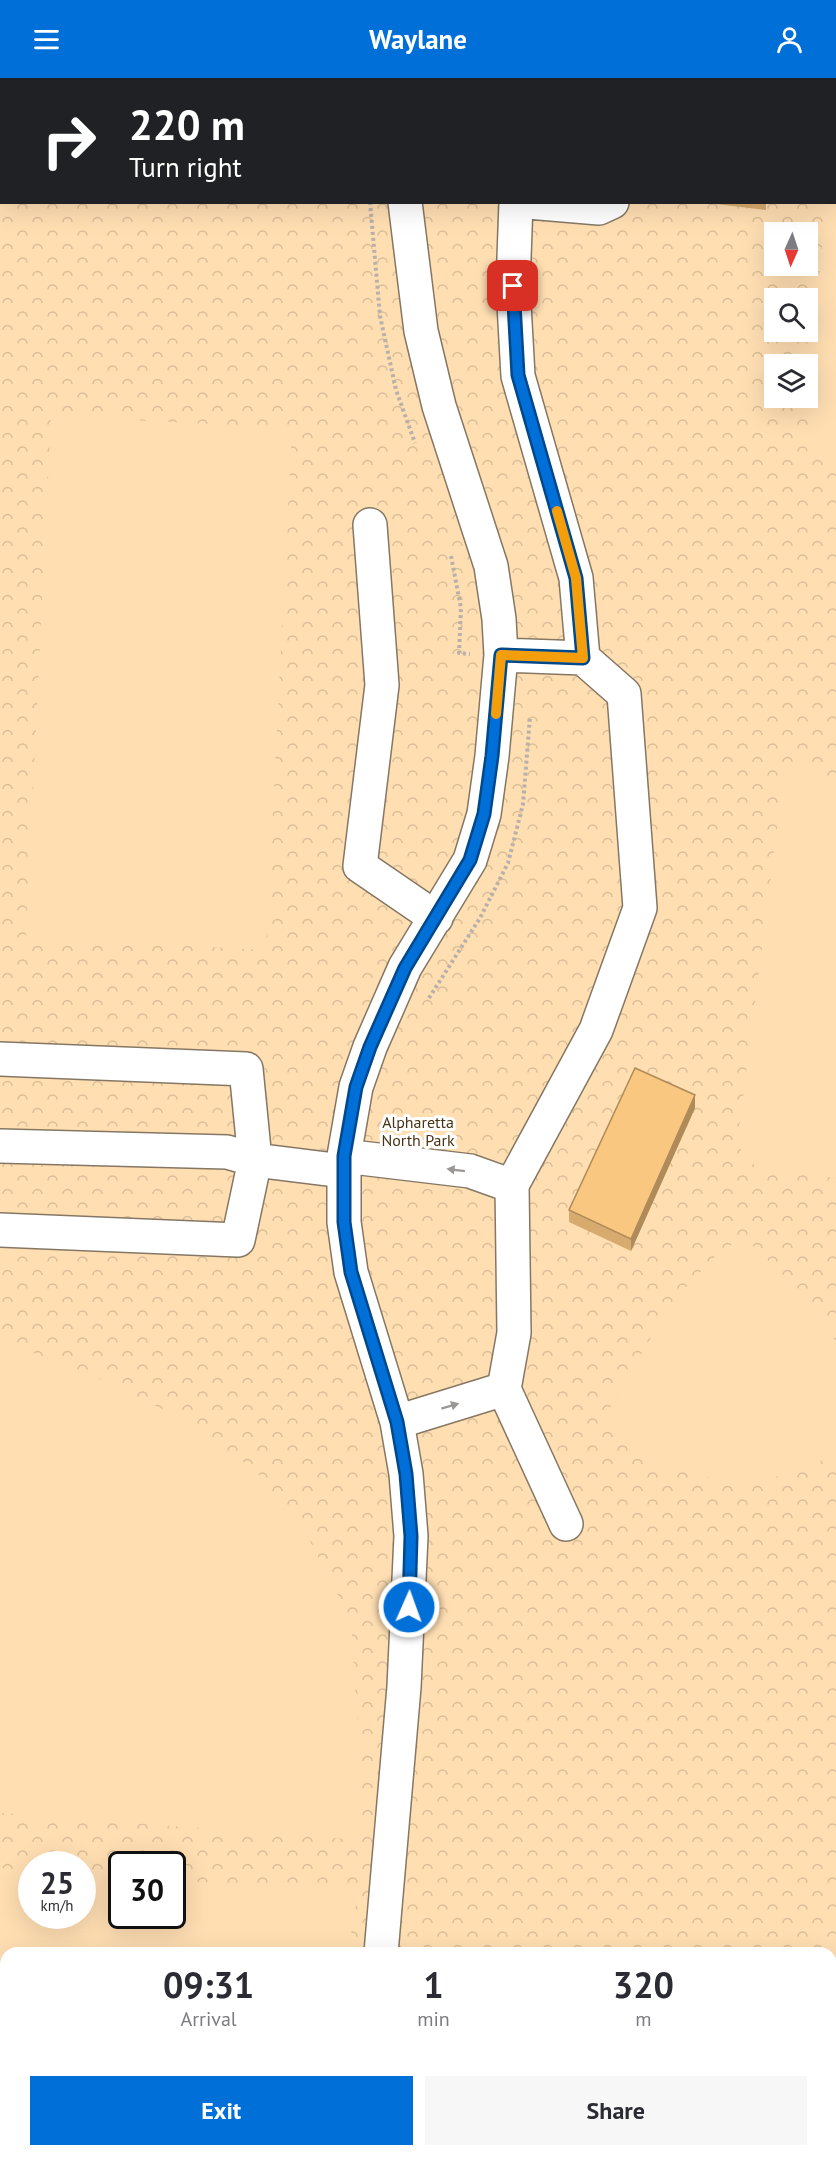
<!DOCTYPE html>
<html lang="en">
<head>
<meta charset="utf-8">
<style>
	:root { --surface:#fff; --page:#f7f7f7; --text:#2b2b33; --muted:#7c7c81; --accent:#006fd7 }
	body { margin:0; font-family:"PT Sans",sans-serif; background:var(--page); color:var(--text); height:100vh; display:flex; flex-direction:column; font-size:22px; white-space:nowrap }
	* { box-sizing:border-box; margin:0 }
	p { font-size:20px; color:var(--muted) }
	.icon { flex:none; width:33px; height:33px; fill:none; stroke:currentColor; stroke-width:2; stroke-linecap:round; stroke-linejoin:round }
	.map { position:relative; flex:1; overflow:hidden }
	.panel { position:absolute; left:0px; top:1869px; width:837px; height:210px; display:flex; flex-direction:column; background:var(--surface); border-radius:18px 18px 0 0; box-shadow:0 6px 24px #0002 }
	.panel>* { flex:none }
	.top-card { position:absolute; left:0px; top:0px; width:837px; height:126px; box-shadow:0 6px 24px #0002; background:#202124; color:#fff; overflow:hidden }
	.needle { width:39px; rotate:183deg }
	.fabs { position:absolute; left:764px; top:144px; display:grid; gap:12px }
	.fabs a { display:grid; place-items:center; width:54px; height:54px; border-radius:0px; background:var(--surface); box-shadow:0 6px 24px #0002; font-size:30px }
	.speed { position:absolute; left:18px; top:1773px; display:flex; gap:12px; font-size:30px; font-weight:700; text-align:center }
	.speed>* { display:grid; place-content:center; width:78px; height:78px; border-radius:50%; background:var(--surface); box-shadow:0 6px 24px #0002; line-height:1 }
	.speed small { font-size:15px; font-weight:400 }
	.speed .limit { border:3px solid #111; border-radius:9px; background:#fff; color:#111 }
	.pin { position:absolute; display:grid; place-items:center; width:51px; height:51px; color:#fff; margin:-26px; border-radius:12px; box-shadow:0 3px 9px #0006 }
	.me { position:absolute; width:66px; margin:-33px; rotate:2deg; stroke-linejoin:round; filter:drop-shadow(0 0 4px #0008) }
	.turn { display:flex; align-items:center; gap:21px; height:126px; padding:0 30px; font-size:27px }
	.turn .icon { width:78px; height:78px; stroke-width:2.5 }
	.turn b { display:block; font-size:42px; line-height:51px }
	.eta { display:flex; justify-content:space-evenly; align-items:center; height:102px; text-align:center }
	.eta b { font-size:36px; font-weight:700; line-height:42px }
	.action { display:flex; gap:12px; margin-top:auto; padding:12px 30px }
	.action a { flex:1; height:69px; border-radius:0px; background:var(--accent); color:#fff; font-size:24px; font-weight:700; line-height:69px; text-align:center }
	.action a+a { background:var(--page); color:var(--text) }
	header { display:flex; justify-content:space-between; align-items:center; height:78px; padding:0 30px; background:var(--accent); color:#fff; font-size:27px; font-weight:700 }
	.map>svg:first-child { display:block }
</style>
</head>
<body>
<header><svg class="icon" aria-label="menu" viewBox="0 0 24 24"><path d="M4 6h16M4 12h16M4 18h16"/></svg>Waylane<svg class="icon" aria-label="person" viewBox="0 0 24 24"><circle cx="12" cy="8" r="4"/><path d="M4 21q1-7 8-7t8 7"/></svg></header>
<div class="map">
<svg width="836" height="2079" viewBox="0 0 836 2079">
	<defs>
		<pattern id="park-crowns" width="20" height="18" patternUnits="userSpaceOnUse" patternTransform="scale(1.5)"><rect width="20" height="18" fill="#ffdeb2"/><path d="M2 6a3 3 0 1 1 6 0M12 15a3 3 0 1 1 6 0" fill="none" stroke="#dabe98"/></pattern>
	</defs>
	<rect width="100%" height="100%" fill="#fdf6ed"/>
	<path fill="url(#park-crowns)" fill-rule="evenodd" d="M0,0H836V2079H0ZM2,2H836V124H2ZM774,154H807V188H774ZM774,220H807V254H774ZM774,286H807V320H774ZM32,1786H82V1838H32ZM122,1786H172V1838H122ZM6,1875H831V2073H6Z"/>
	<path fill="#ffdeb2" d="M833,0H836V377L807,375L825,125L836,124V2Z
		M51,338L292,350L266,872L26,860Z
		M785,687L836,700V1100L757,1090L737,1067Z
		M726,1167H752L820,1232L836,1265V1376L794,1396L734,1405L656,1387L605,1338L671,1225Z
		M0,1268L17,1269L90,1296L178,1339L254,1391L308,1459L351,1543L362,1712L359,1762L0,1735Z
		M0,1790L31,1792L32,1838H82L83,1796L121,1799L122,1838H172L173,1802L358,1814L348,1875H6V2073H277L274,2079H0Z
		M831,1971L836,1973V2079H722L721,2073H831Z"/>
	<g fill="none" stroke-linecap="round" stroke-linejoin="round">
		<g stroke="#857763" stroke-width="36">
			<path id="minor" d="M377,0V2
				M483,0L484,2
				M600,0V2
				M516,124L513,208L518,298L576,500L583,580
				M528,124L599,130L612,124
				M370,447L382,607L360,788L436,840
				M501,577L583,580L624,616L640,830L596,952L512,1107L514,1255L504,1311L566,1446
				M0,981L246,991L255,1082L238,1162L0,1152
				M0,1068L227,1074L255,1082L343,1093
				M344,1078L470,1093L512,1108
				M397,1344L504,1311
				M381,1875L404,1609L411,1458L406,1396L397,1344L351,1194L344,1144V1078L356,1009L370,969L405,889L470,782L484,736L492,678L501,577L499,541L491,488L439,328L421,253L405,124
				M364,2079L365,2073"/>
		</g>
		<path stroke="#b8b1a9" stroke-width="4" stroke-dasharray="3 3" stroke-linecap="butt" d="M340,0V2
			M370,124L380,238L396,312L415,365
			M451,478L461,530L459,575L470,576
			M429,920L480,840L508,785L523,726L530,639"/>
		<use href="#minor" stroke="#fff" stroke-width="33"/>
	</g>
	<path fill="#d7ab6e" d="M699,124H766V132Z
		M695,1030L631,1173L569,1144V1132Z"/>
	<path fill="#af8b5a" d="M695,1017V1030L631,1173V1161Z"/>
	<path fill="#fac780" stroke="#af8b5a" stroke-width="1.5" d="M635,990L695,1017L631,1161L569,1132Z"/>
	<defs><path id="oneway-solid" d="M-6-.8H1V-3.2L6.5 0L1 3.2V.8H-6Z" transform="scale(1.5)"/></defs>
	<g fill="#9a9894">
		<use href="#oneway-solid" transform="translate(456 1092) rotate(-173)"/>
		<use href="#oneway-solid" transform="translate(450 1328) rotate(-17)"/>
	</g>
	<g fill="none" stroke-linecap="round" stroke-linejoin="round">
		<g stroke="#00488c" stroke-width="15">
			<path id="route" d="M409,1529L411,1458L406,1396L397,1344L351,1194L344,1144V1078L356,1009L370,969L405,890L470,782L484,736L492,678L501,577L583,580L576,500L518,297L513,208"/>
		</g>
		<use href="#route" stroke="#006fd7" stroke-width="10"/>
		<path stroke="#f59e0b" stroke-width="10" d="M496,636L501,577L583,580L576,500L557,433"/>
	</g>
	<g text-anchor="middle" stroke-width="6" stroke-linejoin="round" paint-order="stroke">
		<g font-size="16" fill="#493415" stroke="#fff">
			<text x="418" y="1050">Alpharetta<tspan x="418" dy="18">North Park</tspan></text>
		</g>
	</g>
</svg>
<div class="fabs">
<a><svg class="needle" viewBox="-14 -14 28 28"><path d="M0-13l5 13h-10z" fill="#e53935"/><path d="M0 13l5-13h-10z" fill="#7c7c81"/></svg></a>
<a><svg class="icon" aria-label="search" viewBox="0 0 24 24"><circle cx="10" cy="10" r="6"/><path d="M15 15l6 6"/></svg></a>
<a><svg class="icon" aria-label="layers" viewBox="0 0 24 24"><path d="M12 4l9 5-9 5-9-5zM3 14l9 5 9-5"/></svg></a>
</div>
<div class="speed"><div>25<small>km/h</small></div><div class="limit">30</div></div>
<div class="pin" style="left:513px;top:208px;background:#d93025"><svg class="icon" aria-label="arrive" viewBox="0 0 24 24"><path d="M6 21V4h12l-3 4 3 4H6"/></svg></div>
<svg class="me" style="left:409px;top:1529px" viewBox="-20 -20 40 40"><circle r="17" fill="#006fd7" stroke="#fff" stroke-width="3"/><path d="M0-11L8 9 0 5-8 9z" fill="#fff"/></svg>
<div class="top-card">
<div class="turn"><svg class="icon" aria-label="right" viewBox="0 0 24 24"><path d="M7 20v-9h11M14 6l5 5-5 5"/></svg><div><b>220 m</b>Turn right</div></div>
</div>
<section class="panel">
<div class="eta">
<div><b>09:31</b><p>Arrival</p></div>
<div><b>1</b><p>min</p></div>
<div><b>320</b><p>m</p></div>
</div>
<div class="action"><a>Exit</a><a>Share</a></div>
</section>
</div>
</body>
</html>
